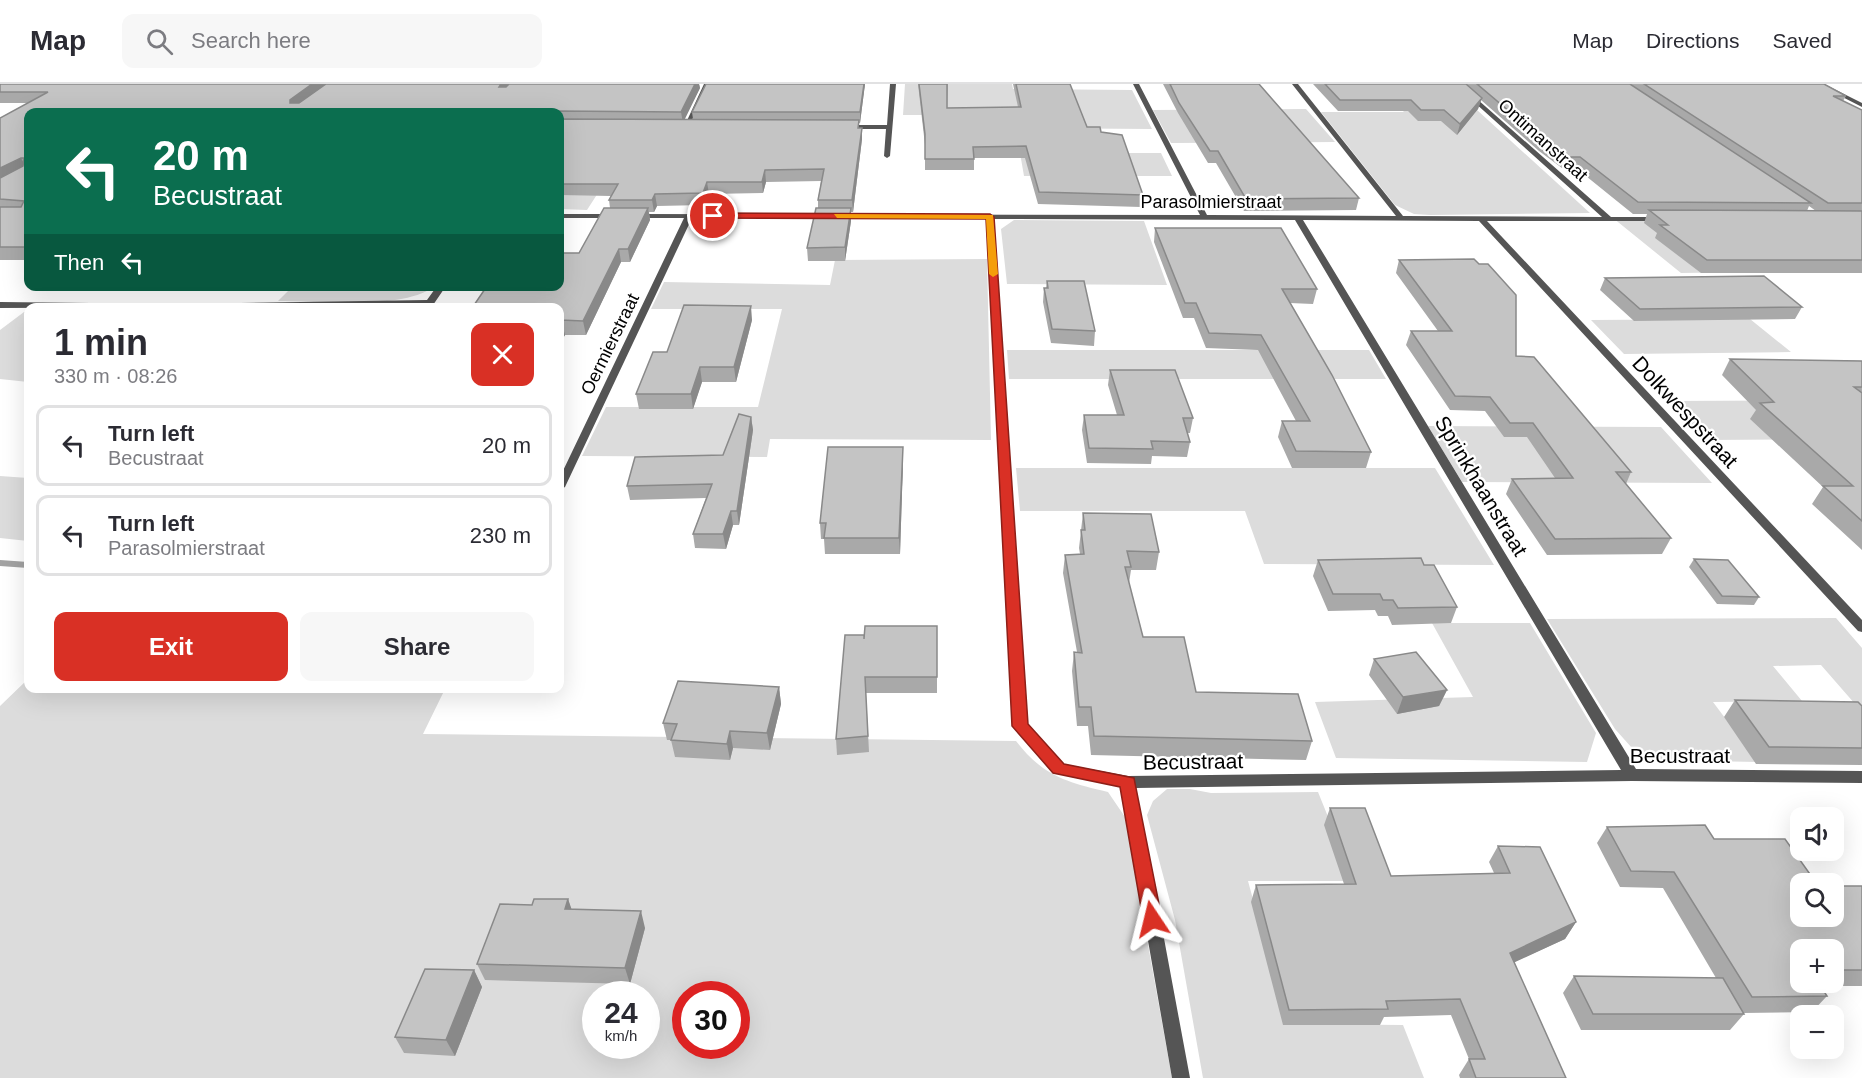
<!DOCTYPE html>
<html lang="en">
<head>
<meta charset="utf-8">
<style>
	:root { --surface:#fff; --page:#f7f7f7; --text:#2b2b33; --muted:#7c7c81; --line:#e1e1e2; --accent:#d93025 }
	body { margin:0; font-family:Arial,sans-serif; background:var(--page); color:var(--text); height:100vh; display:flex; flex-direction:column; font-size:22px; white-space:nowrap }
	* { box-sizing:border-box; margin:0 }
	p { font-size:20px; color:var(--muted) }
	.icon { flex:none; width:33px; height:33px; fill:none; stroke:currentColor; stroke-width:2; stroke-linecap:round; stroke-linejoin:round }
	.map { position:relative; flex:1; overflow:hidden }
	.side { position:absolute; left:24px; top:219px; width:540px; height:390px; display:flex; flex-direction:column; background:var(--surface); border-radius:12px; box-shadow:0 6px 24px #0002 }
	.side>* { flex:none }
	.top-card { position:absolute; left:24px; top:24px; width:540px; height:183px; border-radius:12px; box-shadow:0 6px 24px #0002; background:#0b6e4f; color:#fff; overflow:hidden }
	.fabs { position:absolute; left:1790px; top:723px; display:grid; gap:12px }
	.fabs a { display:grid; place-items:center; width:54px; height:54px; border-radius:12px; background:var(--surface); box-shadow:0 6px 24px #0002; font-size:30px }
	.speed { position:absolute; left:582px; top:897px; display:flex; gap:12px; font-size:30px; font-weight:700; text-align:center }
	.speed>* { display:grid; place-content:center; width:78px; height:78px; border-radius:50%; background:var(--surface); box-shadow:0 6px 24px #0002; line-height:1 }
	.speed small { font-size:15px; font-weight:400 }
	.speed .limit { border:9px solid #d22; background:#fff; color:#111 }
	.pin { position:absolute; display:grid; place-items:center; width:51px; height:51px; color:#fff; margin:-26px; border:3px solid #fff; border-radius:50%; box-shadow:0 2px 6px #0007 }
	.me { position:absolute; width:66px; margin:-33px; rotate:350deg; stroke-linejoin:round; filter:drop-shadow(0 0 4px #0008) }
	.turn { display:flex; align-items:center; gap:21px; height:126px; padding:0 30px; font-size:27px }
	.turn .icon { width:78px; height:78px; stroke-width:2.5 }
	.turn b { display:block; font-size:42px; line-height:51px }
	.then { display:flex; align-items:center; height:57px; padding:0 30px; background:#0003; gap:12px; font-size:22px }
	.round { display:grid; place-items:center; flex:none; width:63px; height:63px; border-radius:12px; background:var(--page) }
	.overview { display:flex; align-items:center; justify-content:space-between; height:102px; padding:0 30px }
	h1 { font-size:36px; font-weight:700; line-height:45px }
	.action { display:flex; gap:12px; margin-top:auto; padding:12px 30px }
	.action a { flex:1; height:69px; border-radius:12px; background:var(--accent); color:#fff; font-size:24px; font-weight:700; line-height:69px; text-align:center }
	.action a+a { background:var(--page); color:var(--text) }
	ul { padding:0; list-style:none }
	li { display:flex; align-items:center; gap:18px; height:81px; margin:0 12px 9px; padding:0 18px; border:3px solid var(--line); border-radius:12px }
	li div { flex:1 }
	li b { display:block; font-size:22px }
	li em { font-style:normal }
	header { display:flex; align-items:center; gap:36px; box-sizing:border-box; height:84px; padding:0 30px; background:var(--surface); border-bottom:2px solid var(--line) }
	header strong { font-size:28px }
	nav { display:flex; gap:33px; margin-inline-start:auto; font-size:21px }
	.search { width:420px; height:54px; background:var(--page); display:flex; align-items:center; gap:15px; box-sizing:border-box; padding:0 21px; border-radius:12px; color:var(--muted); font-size:22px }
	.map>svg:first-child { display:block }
</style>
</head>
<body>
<header>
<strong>Map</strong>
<div class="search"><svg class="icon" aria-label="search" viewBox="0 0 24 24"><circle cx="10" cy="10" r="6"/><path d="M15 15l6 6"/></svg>Search here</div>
<nav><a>Map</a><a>Directions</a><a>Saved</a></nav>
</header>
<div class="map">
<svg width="1862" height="994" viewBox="0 0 1862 994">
	<rect width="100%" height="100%" fill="#fff"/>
	<path fill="#dcdcdc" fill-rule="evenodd" d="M905,0H1012L1013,5L1132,6L1152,45L1014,44L1011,31H903Z
		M1391,15H1465L1590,129L1430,131L1414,130L1395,121L1321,28H1404Z
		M1306,25L1335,58L1171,59L1153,26Z
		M560,45L616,81L587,126L560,125Z
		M1020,69H1161L1172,92H1024Z
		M1613,134H1680L1755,188L1681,189Z
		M1014,136L1144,137L1167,201L1007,200L1001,145Z
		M987,175L991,356L770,355L767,373L582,372L606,323H758L782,225H651L664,198L830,201L835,176Z
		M292,203H433C403,226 317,217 278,217Z
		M24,228H28V298L0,295V246Z
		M1750,235L1791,268L1624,270L1591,236Z
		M1007,266H1369L1386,295H1009Z
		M1862,316V355L1706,356L1668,317Z
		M1428,342L1661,343L1712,399L1462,398Z
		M1016,384H1435L1494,481L1264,480L1245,427H1020Z
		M0,392L28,394V457L0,454Z
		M1836,534L1862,564V628L1821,581L1773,582L1802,617L1713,618L1758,678L1654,676L1632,664L1615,645L1547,535Z
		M1432,539H1530L1596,649L1587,678L1336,674L1315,618L1473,613Z
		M28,595V604L445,605L423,650L1016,657C1043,692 1066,698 1108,708L1125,733L1172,994H0V622ZM596,910H646V962H596ZM686,910H736V962H686Z
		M1167,705H1190L1211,709L1318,708L1354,797H1248L1287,940L1403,941L1424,994H1203L1175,836L1147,731L1153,717Z"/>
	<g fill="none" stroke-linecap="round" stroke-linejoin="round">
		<path fill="#a3a3a3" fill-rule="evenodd" d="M0,476L28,478V484L0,482Z"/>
		<path fill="#555" fill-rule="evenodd" d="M704,0H710L689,42L684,43Z
			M890,0H896L890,72L887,74L884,72L886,45H843L840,43L843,41H887Z
			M1133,0H1139L1207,131L1396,132L1292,0H1298L1403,132L1602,133L1454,0H1460L1611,133H1662V137H1487L1862,536V548L1858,547L1479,137L1303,136L1636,685L1862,687V699L1632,697L1136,704L1190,994H1172L1121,702L1054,689L1013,642L986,135L692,134L565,403L560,406V393L684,134H636L632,132L633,130L1200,131ZM994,135L1295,136L1621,686L1128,692L1063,680L1027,640Z
			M1817,0H1824L1862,19V23Z
			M560,130H615L619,132L615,134H560Z
			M437,202H446L431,224H422L423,222L0,224V218L180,220L427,216Z"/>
	</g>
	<path fill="#a9a9a9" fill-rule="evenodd" d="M0,0H699L700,4L684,35H693L692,28L706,0H865L860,39H859V44H862V55L853,128H851V137L845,177H808L807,164L818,124V116L821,97L766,98L763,109L709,110L704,121L657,122L654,128H649L650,136L630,178H621L586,251H565L560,259V202L579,169L610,124L609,116L611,112L560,111V28H28V176H0V34L28,19H0Z
		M918,0H948L947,24L1018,23L1013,0H1070L1087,43L1101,48L1143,111L1141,123L1038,120L1025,74H974V86H925V61Z
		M1163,0H1259L1359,114L1356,126L1244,127L1216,79H1208L1178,29Z
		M1313,0H1824L1846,12L1843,17L1862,26V189H1701L1655,154L1657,149L1644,139L1647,130H1633L1576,84H1562L1539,67L1481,16L1478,25L1457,51L1441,37H1418L1408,27H1338ZM1809,122L1816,127H1807Z
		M1155,144L1317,205L1313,220L1290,219L1371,368L1366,384H1292L1278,353L1282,337H1296L1258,266L1206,264L1194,234H1183L1154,158Z
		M1399,176L1516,272L1631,388L1626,400L1671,454L1662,470L1547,471L1506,410L1512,395L1555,394L1527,353H1504L1485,327L1450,326L1406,261L1411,247H1438L1396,189Z
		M1605,194L1802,223L1795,235L1634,237L1600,206Z
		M1047,197L1095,247L1094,262L1051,259L1043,218L1044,204H1046Z
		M752,236L736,298H702L693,325H639L636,310L667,268Z
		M1730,275L1862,277V466L1812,420L1823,403L1750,335L1756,326L1722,291Z
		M1110,286L1193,334L1190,349H1187L1190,358L1187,373L1152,372L1151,380L1087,379L1082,346L1084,331H1117L1108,301Z
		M751,333L753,346L739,441H733L726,465L695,464L693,450L706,414L630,416L627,402L723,371Z
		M903,378L900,470H825L824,455H821L820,439Z
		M1083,429L1159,468L1156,486H1131L1129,499L1143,553L1196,608L1312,657L1306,676L1091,671L1088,642H1077L1072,587L1074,568H1077L1063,489L1065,471L1080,470L1079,464Z
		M1694,475L1759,513L1754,521L1717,520L1689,483Z
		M1318,476L1424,481L1457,523L1451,539L1392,541L1388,532H1378L1375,526L1328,527L1313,492Z
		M937,542V609H866L869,668L837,671L836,655L864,551Z
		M1374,575L1447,606L1439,622L1397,630L1369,591Z
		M779,603L781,620L770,666L733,664L730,676L675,673L671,656H667L663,639Z
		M1735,616L1862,622V681L1756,680L1724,633Z
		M1330,724L1391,792L1494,789L1489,778L1498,762L1576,838L1565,855L1514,878L1566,994H1460L1459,991L1469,975L1451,931L1384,933L1380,941H1283L1251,818L1256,801L1344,800L1324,741Z
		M1607,743L1714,755L1800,832L1862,802V902H1820L1827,912L1812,928L1743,929L1744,930L1730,946H1581L1563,909L1574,892L1716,894L1663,804L1620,803L1597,759ZM1800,866H1833V898H1800Z
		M568,815L571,825L645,844L630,900L485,896L477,880L532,821Z
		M474,886L482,903L455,972L404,969L395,953Z"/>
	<path fill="#898989" d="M312,0H329L294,26L290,19V16Z
		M501,0H509L501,14L499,3Z
		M695,0H699L700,4L683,39L681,28Z
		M864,0H865L860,39V28Z
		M1482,14L1478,25L1457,51L1460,40Z
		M862,44V55L853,128L852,116Z
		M21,74L27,85L0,99V84Z
		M765,86L766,98L763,109L762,98Z
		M707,98L709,110L704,121L703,109Z
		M655,110L657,122L654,128L652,116Z
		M648,124L650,136L630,178L628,165Z
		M851,124V137L845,177V163Z
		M619,165L621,178L586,251L583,237Z
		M751,222L752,236L736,298L734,283Z
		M561,236L565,251L560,259V239Z
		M700,283L702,298L693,325L691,310Z
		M751,333L753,346L739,441L737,427Z
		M903,363V378L900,470L899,454Z
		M731,427L733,441L726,465L723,450Z
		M779,603L781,620L770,666L767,649Z
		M1447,606L1439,622L1397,630L1403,613Z
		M730,647L733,664L730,676L727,660Z
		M568,815L574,832L565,825Z
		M641,827L645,844L630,900L625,884Z
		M1576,838L1565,855L1500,885L1510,869Z
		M474,886L482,903L455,972L446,956Z"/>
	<path fill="#c4c4c4" stroke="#898989" stroke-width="1.5" d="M0,0H312L290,16V19H299L326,0H501L499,3H506L509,0H695L681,28L558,27L557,28H28V163H0V123H21L24,117L0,115V94L23,82L24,74H21L0,84V34L48,8H0Z
		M706,0H864L860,28H692Z
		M919,0H947V24L1021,23L1016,0H1070L1087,43H1100L1101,48L1122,51L1143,111L1039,108L1026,62L973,63L974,75H925V50Z
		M1170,0H1259L1359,114L1246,115L1218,67H1210L1179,19Z
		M1325,0H1466L1482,14L1460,40L1444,26H1421L1411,16H1340Z
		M1477,0H1630L1811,119L1638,118L1580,73H1566L1543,56Z
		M1644,0H1824L1846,12H1833L1862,26V119H1828Z
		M560,35L859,36L858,44H862L852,116H818L824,85L765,86L762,98H707L703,109L655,110L652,116H609L618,100H560Z
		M604,124H648L628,165H619L583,237L561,236L560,239V224H472L487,202H560V169H579Z
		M816,124H851L845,163L807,164Z
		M1649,126L1862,127V176H1707L1660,141H1668Z
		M1155,144H1281L1317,205H1282L1332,291L1371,368L1296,367L1282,337H1310L1261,251L1209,249L1196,219H1185Z
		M1474,175L1479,180H1488L1516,211V272L1534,273L1631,388H1616L1671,454L1555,455L1512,395L1573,394L1533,339H1510L1490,313L1455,312L1411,247H1452L1399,176Z
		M1764,192L1802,223L1640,225L1605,194Z
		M1047,197H1084L1095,247L1052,245L1044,204H1048Z
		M684,221L751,222L734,283H700L691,310H636L653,268H667Z
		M375,222L374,224H326V223Z
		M1730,275L1862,277V303H1854L1862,309V437L1823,402H1853L1760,319L1774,318Z
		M1110,286H1175L1193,334H1183L1190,358L1151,357L1153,365L1089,364L1084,331H1124Z
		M739,330L751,333L737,427H731L723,450H693L712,400L627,402L635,373L723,371Z
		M828,363H903L899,454H824L826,439H820Z
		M1083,429L1151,430L1159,468L1127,467L1131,483H1125L1143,553H1184L1196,608L1298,610L1312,657L1094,652L1091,623H1079L1074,568L1082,569L1065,471L1084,470L1081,446H1085Z
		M1421,474L1424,481H1434L1457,523L1398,524L1393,516H1383L1380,510H1333L1318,476Z
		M1694,475L1728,476L1759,513L1722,512Z
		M865,542H937V593H865L868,652L836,655L845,551H864V555Z
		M1416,568L1447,606L1403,613L1374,575Z
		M678,597L779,603L767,649L730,647L727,660L671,656L677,640L663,639Z
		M1735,616L1858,618L1862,622V664L1769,663Z
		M1330,724H1365L1391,792L1510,789L1498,762L1540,763L1576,838L1510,869L1566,994H1476L1469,975H1485L1460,915L1386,917L1388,925L1289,926L1256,801L1356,800Z
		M1705,741L1714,755H1785L1817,800H1800V832H1833V802H1862V886H1833V866H1800V898H1818L1827,912L1752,913L1674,788L1631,787L1607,743Z
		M534,815H568L565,825L641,827L625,884L477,880L500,820L532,821Z
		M425,885L474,886L446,956L395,953Z
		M1574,892L1723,894L1744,930H1593Z"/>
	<path fill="#d93025" stroke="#8d1f18" stroke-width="1.5" d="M713,129L990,130L994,133L1028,640L1064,680L1134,694L1162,835L1159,840L1152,843L1146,840L1143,835L1120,703L1053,689L1012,642L986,135L710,134Z"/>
	<path fill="#f59e0b" d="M834,130L993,131L998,190L993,193L989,190L986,135L837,134Z"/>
	<g text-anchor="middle" stroke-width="4.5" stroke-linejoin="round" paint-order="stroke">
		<g font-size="18" fill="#000" stroke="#fff">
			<text transform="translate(1543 56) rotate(42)" y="6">Ontimanstraat</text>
			<text x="1211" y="124">Parasolmierstraat</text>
			<text transform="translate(610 260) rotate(-64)" y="6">Oermierstraat</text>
		</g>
		<g font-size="21" fill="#000" stroke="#fff">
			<text transform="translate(1685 328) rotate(47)" y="7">Dolkwespstraat</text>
			<text transform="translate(1481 402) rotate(59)" y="7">Sprinkhaanstraat</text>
			<text x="1680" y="679">Becustraat</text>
			<text transform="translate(1193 678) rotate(-1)" y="7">Becustraat</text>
		</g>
	</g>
</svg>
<div class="fabs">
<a><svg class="icon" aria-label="sound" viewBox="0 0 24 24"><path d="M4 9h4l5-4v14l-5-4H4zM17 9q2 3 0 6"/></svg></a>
<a><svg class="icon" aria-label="search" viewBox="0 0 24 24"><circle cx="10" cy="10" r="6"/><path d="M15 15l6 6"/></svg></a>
<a>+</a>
<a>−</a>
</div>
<div class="speed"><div>24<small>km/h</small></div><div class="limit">30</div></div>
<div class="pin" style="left:713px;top:132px;background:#d93025"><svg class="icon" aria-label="arrive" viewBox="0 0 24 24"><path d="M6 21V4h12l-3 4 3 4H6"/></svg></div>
<svg class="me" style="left:1152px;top:835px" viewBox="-20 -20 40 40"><path d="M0-17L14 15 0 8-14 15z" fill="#d93025" stroke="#fff" stroke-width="4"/></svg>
<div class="top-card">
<div class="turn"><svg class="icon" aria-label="left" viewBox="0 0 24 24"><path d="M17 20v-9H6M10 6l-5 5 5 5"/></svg><div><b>20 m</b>Becustraat</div></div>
<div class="then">Then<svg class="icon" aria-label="left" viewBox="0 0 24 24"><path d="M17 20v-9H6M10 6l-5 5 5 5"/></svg></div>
</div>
<section class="side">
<div class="overview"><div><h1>1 min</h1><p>330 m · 08:26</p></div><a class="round" style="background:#d93025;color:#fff"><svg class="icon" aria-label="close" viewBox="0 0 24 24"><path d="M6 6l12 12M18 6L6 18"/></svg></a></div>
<ul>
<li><svg class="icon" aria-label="left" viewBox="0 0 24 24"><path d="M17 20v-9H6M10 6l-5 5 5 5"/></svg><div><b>Turn left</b><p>Becustraat</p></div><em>20 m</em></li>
<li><svg class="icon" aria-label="left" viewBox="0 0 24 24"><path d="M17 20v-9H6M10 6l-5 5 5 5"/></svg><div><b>Turn left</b><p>Parasolmierstraat</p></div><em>230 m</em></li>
</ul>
<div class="action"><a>Exit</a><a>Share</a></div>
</section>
</div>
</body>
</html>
